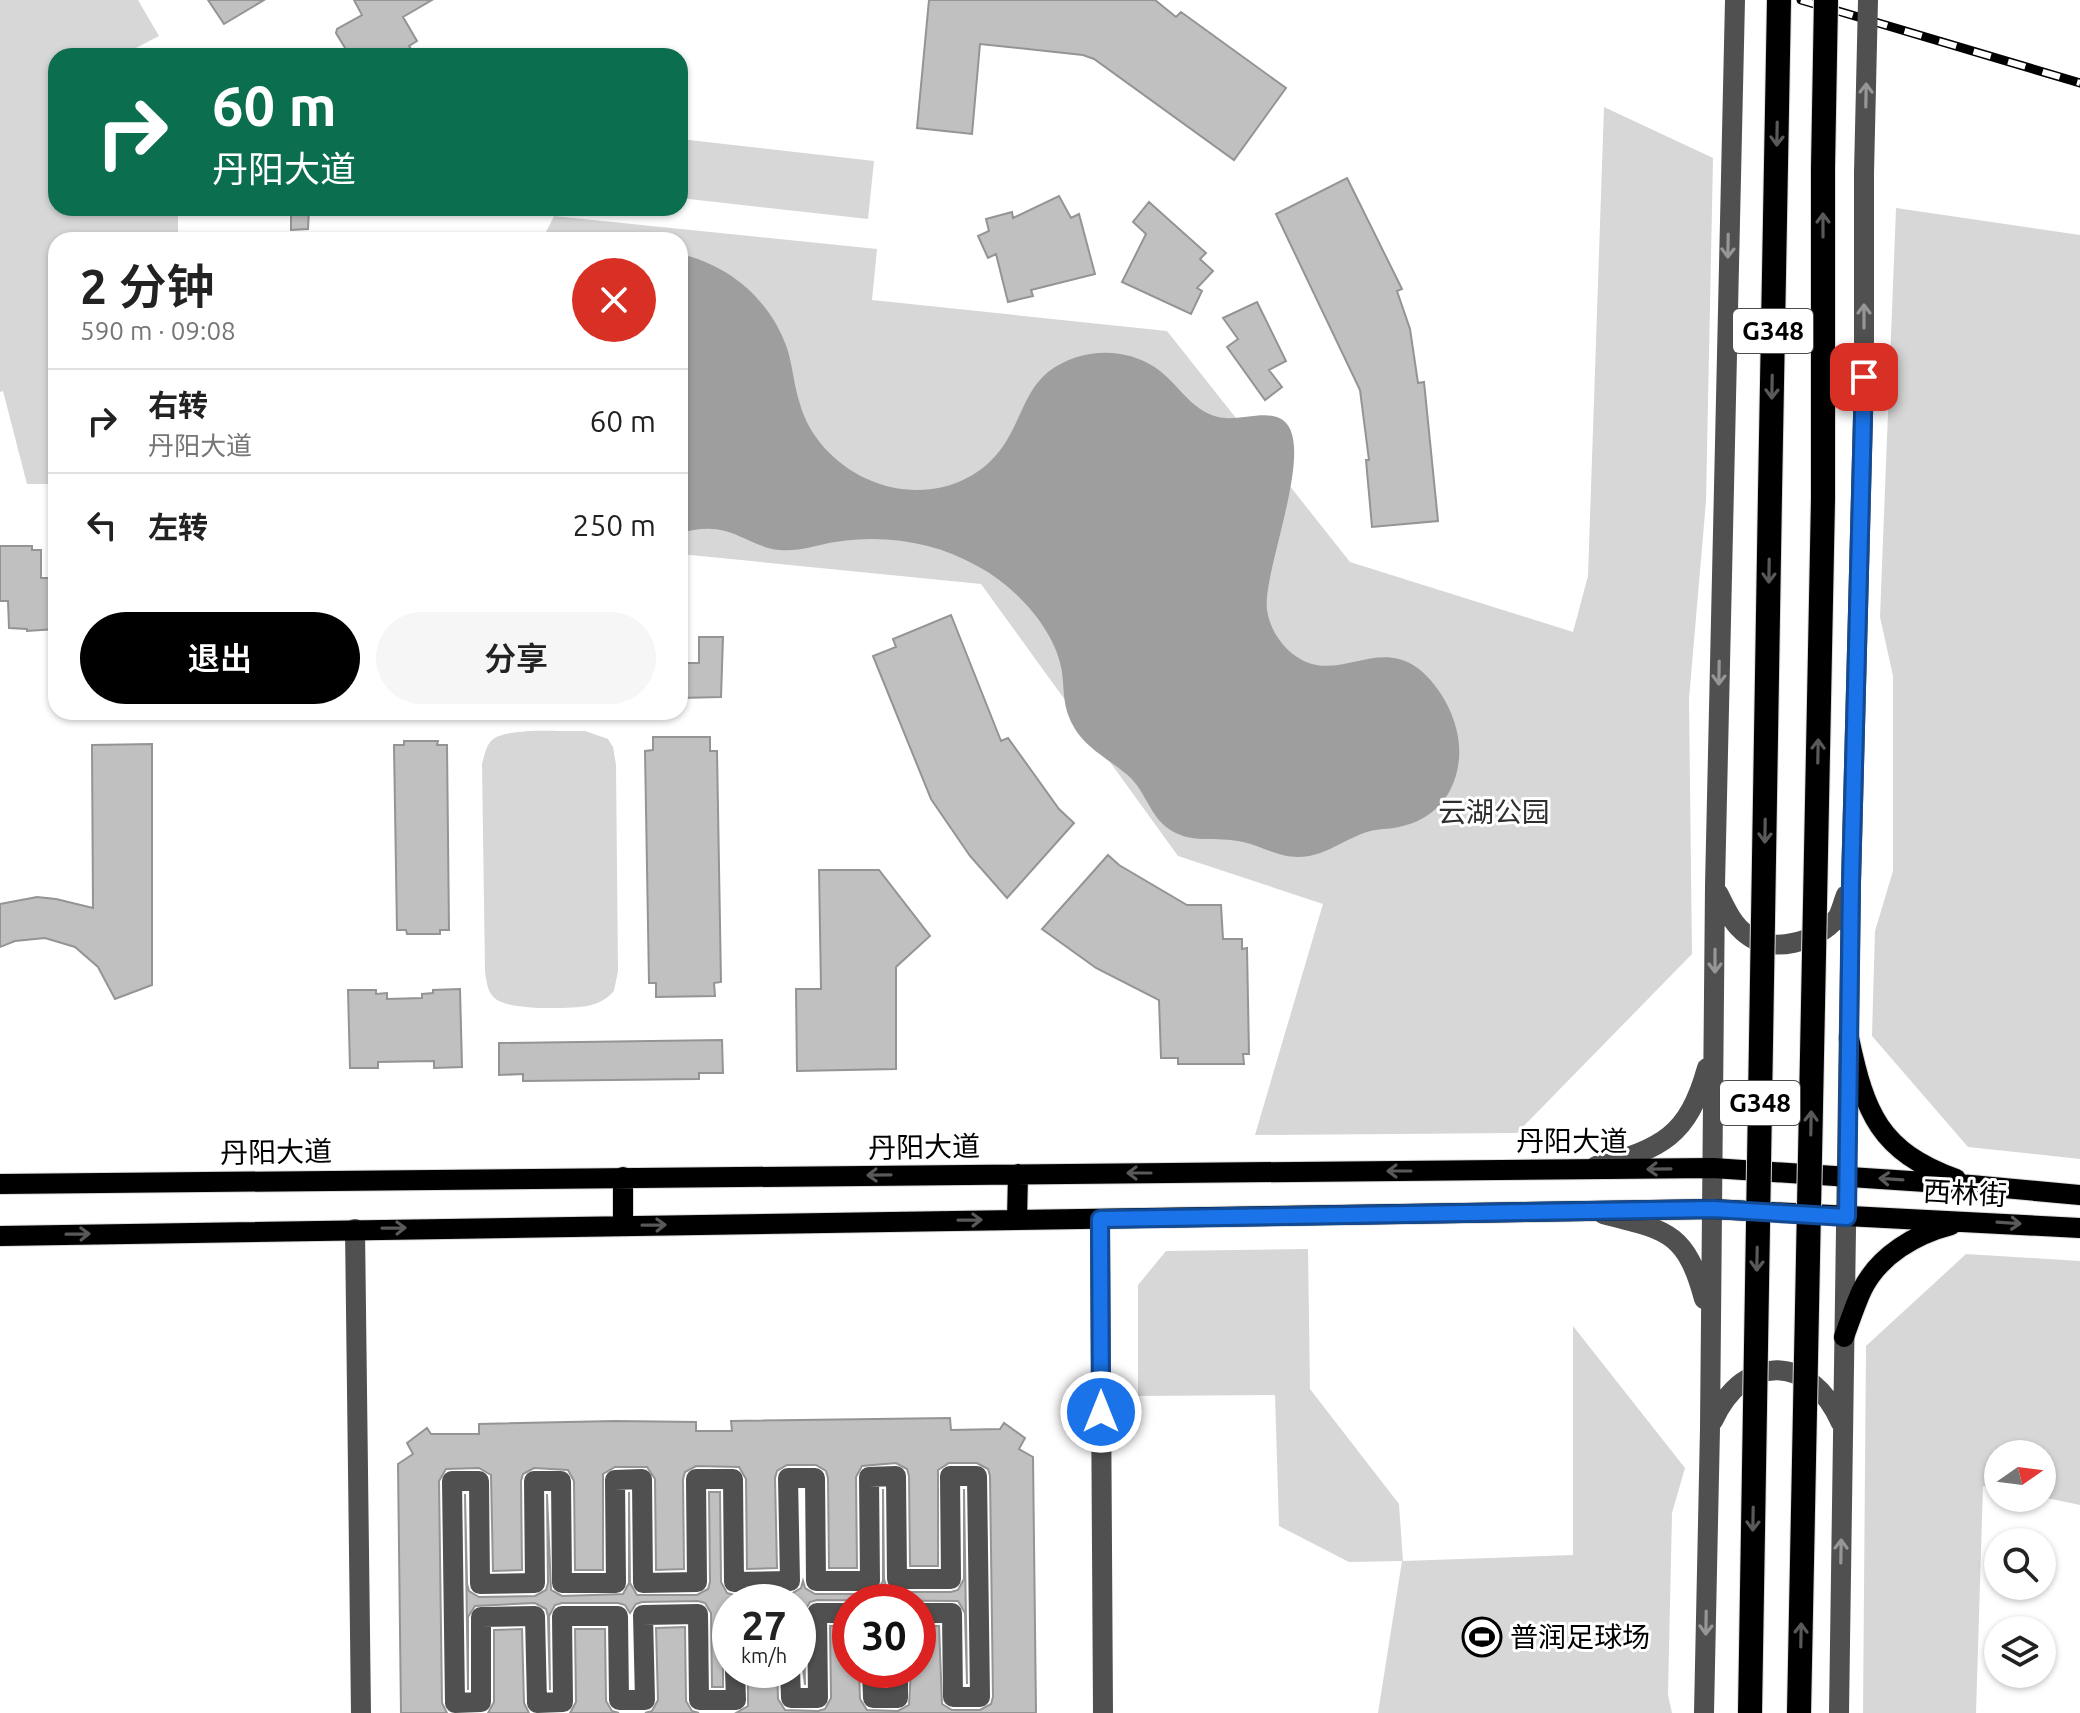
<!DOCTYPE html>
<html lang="zh">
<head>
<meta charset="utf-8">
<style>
	:root { --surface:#fff; --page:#f6f6f6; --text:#222; --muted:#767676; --line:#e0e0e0; --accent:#000 }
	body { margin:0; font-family:Ubuntu,"Noto Sans SC",sans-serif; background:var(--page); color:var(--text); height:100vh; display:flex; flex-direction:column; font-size:30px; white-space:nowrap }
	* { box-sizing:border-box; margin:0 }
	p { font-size:26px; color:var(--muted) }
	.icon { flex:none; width:44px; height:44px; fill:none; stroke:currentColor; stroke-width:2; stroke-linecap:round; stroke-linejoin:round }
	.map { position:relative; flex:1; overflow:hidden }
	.drawer { position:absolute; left:48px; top:232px; width:640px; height:488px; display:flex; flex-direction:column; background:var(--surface); border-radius:24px; box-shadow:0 2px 6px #0004 }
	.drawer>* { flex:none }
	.guide { position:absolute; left:48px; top:48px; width:640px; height:168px; border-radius:24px; box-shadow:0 2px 6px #0004; background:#0b6e4f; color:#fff; overflow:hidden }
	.needle { width:52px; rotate:76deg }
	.buttons { position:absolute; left:1984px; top:1440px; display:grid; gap:16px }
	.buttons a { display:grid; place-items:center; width:72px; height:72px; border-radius:50%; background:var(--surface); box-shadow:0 2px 6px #0004; font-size:40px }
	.speed { position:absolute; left:712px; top:1584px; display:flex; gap:16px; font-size:40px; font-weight:700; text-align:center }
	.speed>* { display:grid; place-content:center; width:104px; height:104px; border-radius:50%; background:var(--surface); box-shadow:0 2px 6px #0004; line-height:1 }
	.speed small { font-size:20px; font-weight:400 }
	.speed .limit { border:12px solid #d22; background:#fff; color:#111 }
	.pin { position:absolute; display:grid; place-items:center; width:68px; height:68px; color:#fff; margin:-34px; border-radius:16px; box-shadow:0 4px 12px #0006 }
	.me { position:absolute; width:88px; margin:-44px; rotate:0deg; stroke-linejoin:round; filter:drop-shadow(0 0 6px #0008) }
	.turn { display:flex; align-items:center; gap:28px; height:168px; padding:0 32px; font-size:36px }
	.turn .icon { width:104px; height:104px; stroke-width:2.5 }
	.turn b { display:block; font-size:56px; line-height:68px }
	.round { display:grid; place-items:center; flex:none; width:84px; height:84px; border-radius:42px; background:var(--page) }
	.overview { display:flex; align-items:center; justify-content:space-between; height:136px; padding:0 32px }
	h1 { font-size:48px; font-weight:600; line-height:60px }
	.action { display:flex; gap:16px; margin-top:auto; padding:16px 32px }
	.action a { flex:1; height:92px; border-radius:48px; background:var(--accent); color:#fff; font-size:32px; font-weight:600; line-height:92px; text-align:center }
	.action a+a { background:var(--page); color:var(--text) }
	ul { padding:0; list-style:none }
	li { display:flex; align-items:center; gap:24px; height:104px; padding:0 32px; border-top:2px solid var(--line) }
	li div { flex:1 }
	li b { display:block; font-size:30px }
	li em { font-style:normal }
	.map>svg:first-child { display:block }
</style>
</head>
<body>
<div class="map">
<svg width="2080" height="1713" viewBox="0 0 2080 1713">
	<rect width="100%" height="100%" fill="#fff"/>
	<path fill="#d7d7d7" d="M0,0H138L159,36L134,49L138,56H56V208H178V240H56V484H27L3,391L0,392Z
		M1604,107L1713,158L1706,501L1689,699L1692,954L1517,1133L1255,1135L1323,904L1178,856L981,584L680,554V240H542L554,216L877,249L872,300L1167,331L1350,562L1573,632L1588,576Z
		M680,139L874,161L868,219L680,198Z
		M1896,208L2080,235V1159L1968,1147L1872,1036L1875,931L1893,871V676L1880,617Z
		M585,731L608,739L613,747L616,765L618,971L614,991C607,999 598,1004 587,1006C568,1009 513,1010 497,1000C487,993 487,983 485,972L482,764C484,757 486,746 491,741C507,726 563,732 585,731Z
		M1308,1249L1310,1389L1399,1504L1403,1561L1573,1555V1326L1685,1468L1672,1513L1668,1695L1672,1713H1378L1402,1561L1349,1562L1279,1526L1275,1395L1138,1396V1285L1166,1251Z
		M1966,1254L2080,1261V1505L2042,1497V1454H1998V1489L1983,1486L1976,1713H1863L1866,1346Z"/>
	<path fill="#9e9e9e" d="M680,254C730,265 770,300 787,348C793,367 794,386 800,404C809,437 836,465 867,479C917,502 978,489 1007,440C1021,417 1027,389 1048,372C1079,348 1124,346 1156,368C1178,383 1190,410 1218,417C1238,422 1269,408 1284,421C1316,447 1262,572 1267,610C1270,629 1281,646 1297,657C1345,689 1391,618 1441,694C1453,713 1461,736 1459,759C1455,802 1425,827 1383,829C1351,831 1330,857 1298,857C1277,857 1262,846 1243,842C1215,835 1191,846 1166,827C1148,812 1144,787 1125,773C1103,755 1080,745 1069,717C1063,702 1064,688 1062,672C1056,630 1016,587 979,567C936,542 885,534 835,542C816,545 799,552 779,550C759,548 744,536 725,531C710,527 695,529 680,533Z"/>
	<path fill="#c0c0c0" stroke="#949494" stroke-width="2" d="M208,0H264L224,24Z
		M354,0H432L403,17L417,41L409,46L411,49L399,56H350L336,33L337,29L362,15Z
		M929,0H1155L1176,17L1181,12L1286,88L1234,160L1094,59L1083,55L980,44L972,134L917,128Z
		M1347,178L1402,289L1397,291L1410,329L1418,383L1424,382L1438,521L1372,527L1366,460H1369L1360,390L1276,214Z
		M1059,196L1071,218L1079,214L1095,274L1031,290L1033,296L1008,302L996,254L988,258L978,236L989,231L986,219L1012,212L1013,218Z
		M1149,202L1206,253L1200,259L1213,271L1197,288L1202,291L1191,314L1122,282L1146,234L1133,222Z
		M291,208H309L308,229L291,230Z
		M1257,302L1286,361L1269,370L1282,387L1265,400L1227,347L1238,339L1223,318Z
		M0,546H32V550H41V578H56V629L27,631V629L9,628L8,601H0Z
		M951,615L1001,741L1008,738L1059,809L1074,823L1007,898L970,856L931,799L873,656L896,647L893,639Z
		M699,637H723L721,697L680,698V663H699Z
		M653,737H710V751H717L721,982L714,983L715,996L656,997V983H649L645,751L653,750Z
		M404,741H438L437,745H447L449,930H440V934H407L406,930H397L394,745H404Z
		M152,744V985L115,999L98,967L75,947L45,938L15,941L0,947V904L37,897L56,899L93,908L92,745Z
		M1108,855L1119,865L1187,905H1221L1223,939H1242V949L1247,948L1249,1054H1243L1244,1064H1178V1058H1161L1159,1000L1096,968L1042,929Z
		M819,870H879L930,936L896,967V1069L797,1071L796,989H821Z
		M460,989L462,1067L434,1068V1061L378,1062V1068H350L348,990H376V994L387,993V999L422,998V994L433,993V990Z
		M722,1040L723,1073H699V1079L523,1081V1074L499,1075V1043Z
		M950,1418L951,1430L1000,1429L1004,1423L1025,1438L1019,1449L1033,1457L1036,1713H736L748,1706V1670H777L778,1699L785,1710L818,1711L825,1709L831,1698L830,1626H850V1670H859L860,1699L867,1710L898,1711L909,1705L911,1670H918V1626H939L942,1704L952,1710H980L991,1704L993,1697L990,1476L988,1469L977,1463H949L938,1470V1566H910L909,1476L907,1469L896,1463L862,1466L856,1477L857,1568H829L828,1478L826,1471L816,1465H787L777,1471L775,1478L777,1568L747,1569L746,1479L739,1467L696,1466L685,1472L683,1479L684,1569L656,1570L655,1479L647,1467H615L603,1474V1570H575L574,1481L568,1470L534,1468L523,1474L521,1481L522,1570L493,1571L491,1475L479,1468L446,1469L439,1481L442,1703L447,1713H401L398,1464L413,1454L407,1443L427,1428L431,1434H479V1424L615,1421L696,1422V1431H732L731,1421Z
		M883,1489L884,1579L886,1586L897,1592H951L958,1590L964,1579V1489L967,1684L965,1613L958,1601L817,1600L810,1602L804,1612L805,1685L803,1669L798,1660V1602H730V1658L723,1665V1687H712L711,1613L705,1603L698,1601L642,1602L636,1604L630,1613L625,1605L618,1603H562L555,1605L549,1616L550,1690L548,1616L546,1609L535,1603L475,1606L468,1617V1690L465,1494L467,1584L469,1591L479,1597L535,1596L546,1590L548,1583L547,1494L551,1590L562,1596L623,1594L629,1583V1492L630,1583L637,1595H697L708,1589L710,1582L709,1492H720L721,1582L727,1593L734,1595L791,1594L801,1588L803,1581L805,1588L815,1594H870L877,1592L883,1581Z
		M685,1627L686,1701L692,1711L699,1713H645L652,1711L658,1700L656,1628Z
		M522,1629L524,1703L529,1713H488L494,1702V1630Z
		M575,1629H605L606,1701L612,1711L619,1713H570L576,1702Z"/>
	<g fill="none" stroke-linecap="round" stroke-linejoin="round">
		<g stroke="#dbdbdb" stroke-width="22">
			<path id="major" d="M1849,1038C1865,1113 1879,1151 1956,1179
				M623,1177V1225
				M0,1184L1713,1168L1971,1185L2080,1195
				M1017,1220L1018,1174
				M0,1236L1713,1209L2080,1228
				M1844,1337C1850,1321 1855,1305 1862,1290C1879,1255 1916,1234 1951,1225"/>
		</g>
		<g stroke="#dbdbdb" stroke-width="26">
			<path id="highway" d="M1823,168V499
				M1770,493L1779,0"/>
		</g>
		<path stroke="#505050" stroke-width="20" d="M1718,893C1726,908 1732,924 1746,934C1771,955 1817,942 1837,918C1841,912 1843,902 1846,895
			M1596,1166C1662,1149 1688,1136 1707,1068
			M1603,1214C1666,1230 1686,1231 1704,1299
			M1100,1219L1103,1713
			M355,1229L361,1713
			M1713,1421C1744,1352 1811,1354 1841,1423
			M735,1670L736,1700H699L698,1614L643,1615L645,1700H619L618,1616H562L563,1702L537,1703L535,1616L481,1617V1702L455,1703L452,1481H479L480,1584L535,1583L534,1481H561L562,1583H616L615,1480L642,1479L643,1583L697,1582L696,1479H733L734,1582L790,1581L788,1478H815L816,1581H870L869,1477L896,1476L897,1579H951L950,1476H977L980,1697H953L952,1613H918
			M790,1670L791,1698H818L817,1613H850
			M872,1670L873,1698H898V1670
			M1704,1713L1710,1428L1715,886L1735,0
			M1839,1713L1851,883L1864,377V173"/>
		<use href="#major" stroke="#000" stroke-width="20"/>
		<use href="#highway" stroke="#000" stroke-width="24"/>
		<g stroke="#000" stroke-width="9">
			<path id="rail" d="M1801,0L2080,83"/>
		</g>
		<use href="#rail" stroke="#fff" stroke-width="6" stroke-dasharray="18" stroke-linecap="butt"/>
		<g stroke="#dbdbdb" stroke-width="26" stroke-linecap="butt">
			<path id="highway-bridge" d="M1823,168L1826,0
				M1750,1713L1770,493
				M1799,1713L1823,499"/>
		</g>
		<path stroke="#505050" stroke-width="20" d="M1864,173L1868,0"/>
		<use href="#highway-bridge" stroke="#000" stroke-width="24"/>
	</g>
	<defs><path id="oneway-shaft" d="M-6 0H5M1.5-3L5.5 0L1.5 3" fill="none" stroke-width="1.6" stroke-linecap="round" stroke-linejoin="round" transform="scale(2)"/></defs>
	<g stroke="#969696">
		<use href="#oneway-shaft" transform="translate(1866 95) rotate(-89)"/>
		<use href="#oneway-shaft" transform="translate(1728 246) rotate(91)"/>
		<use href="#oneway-shaft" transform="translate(1864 316) rotate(-90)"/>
		<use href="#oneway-shaft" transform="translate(1719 673) rotate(91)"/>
		<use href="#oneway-shaft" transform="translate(1715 961) rotate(90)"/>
		<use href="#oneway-shaft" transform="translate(1841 1551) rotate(-89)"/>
		<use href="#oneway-shaft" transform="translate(1706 1623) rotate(91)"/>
	</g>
	<g stroke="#595959">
		<use href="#oneway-shaft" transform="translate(1777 134) rotate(91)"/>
		<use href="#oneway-shaft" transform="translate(1823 225) rotate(-90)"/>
		<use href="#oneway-shaft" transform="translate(1772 387) rotate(91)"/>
		<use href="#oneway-shaft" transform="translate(1769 571) rotate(91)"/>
		<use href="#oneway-shaft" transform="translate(1818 751) rotate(-89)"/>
		<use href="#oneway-shaft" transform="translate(1765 831) rotate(91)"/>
		<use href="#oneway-shaft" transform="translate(1811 1123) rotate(-89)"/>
		<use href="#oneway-shaft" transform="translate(1659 1169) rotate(179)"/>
		<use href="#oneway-shaft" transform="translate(1399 1171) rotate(180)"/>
		<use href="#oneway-shaft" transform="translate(1139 1173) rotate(180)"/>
		<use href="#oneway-shaft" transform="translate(879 1175) rotate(179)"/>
		<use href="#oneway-shaft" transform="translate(1891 1179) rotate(-176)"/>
		<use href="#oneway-shaft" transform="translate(970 1220) rotate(-1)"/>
		<use href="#oneway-shaft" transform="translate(2009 1223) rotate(4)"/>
		<use href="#oneway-shaft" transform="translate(654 1225) rotate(-1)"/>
		<use href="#oneway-shaft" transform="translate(394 1228) rotate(-1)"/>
		<use href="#oneway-shaft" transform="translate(78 1234) rotate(-1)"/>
		<use href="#oneway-shaft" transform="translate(1757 1259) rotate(91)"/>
		<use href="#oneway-shaft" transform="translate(1753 1519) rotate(91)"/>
		<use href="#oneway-shaft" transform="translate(1801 1635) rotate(-89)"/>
	</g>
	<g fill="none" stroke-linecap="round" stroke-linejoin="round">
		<g stroke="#114b97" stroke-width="20">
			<path id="route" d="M1101,1412L1100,1219L1713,1209L1847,1217L1851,883L1864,377"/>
		</g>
		<use href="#route" stroke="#1a73e8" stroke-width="14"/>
	</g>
	<defs>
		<g id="stadium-ring" transform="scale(2)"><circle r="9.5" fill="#fff" stroke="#000" stroke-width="1.5"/><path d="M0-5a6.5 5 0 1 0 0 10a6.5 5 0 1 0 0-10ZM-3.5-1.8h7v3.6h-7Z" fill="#000"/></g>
	</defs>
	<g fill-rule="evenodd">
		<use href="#stadium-ring" x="1482" y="1637"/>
	</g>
	<g text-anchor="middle" stroke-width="6" stroke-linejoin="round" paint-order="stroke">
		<g fill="#fff" stroke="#4c4c4c" stroke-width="2">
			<rect x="1733" y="309" width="80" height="44" rx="6"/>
			<rect x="1720" y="1081" width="80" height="44" rx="6"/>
		</g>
		<g font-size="26" font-weight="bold" fill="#000">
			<text x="1773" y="340">G348</text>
			<text x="1760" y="1112">G348</text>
		</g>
		<g font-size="28" fill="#2e2e2e" stroke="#fff">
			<text x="1494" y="822">云湖公园</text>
		</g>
		<g font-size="28" fill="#000" stroke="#fff">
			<text x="1572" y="1151">丹阳大道</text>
			<text transform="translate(924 1147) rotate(-1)" y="10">丹阳大道</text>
			<text transform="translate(276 1152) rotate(-1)" y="10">丹阳大道</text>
			<text transform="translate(1965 1193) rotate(3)" y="10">西林街</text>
		</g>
		<g font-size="28" fill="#000" stroke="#fff" text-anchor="start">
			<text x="1510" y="1647">普润足球场</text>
		</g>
	</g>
</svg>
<div class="buttons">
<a><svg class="needle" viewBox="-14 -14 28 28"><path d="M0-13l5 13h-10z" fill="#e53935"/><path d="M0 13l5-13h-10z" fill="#767676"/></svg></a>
<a><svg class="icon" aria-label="search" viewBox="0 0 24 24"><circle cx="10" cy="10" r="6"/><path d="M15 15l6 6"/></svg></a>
<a><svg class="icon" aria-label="layers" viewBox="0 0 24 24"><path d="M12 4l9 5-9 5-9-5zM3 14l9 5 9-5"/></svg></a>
</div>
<div class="speed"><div>27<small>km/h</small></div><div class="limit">30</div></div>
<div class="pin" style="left:1864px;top:377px;background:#d93025"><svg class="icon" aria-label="arrive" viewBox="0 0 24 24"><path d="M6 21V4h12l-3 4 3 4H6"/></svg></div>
<svg class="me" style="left:1101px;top:1412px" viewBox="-20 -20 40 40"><circle r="17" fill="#1a73e8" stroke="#fff" stroke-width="3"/><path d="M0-11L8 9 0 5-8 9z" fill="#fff"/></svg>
<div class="guide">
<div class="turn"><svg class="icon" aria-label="right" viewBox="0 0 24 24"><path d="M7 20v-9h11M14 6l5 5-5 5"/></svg><div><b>60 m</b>丹阳大道</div></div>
</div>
<section class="drawer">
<div class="overview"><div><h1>2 分钟</h1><p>590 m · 09:08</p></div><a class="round" style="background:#d93025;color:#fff"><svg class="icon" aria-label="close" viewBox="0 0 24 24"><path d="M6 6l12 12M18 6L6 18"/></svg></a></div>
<ul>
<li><svg class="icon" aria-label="right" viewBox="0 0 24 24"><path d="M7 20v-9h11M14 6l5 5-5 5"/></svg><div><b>右转</b><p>丹阳大道</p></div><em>60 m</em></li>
<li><svg class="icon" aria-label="left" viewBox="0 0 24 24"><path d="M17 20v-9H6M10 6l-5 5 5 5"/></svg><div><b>左转</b></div><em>250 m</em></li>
</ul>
<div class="action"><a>退出</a><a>分享</a></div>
</section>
</div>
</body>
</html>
